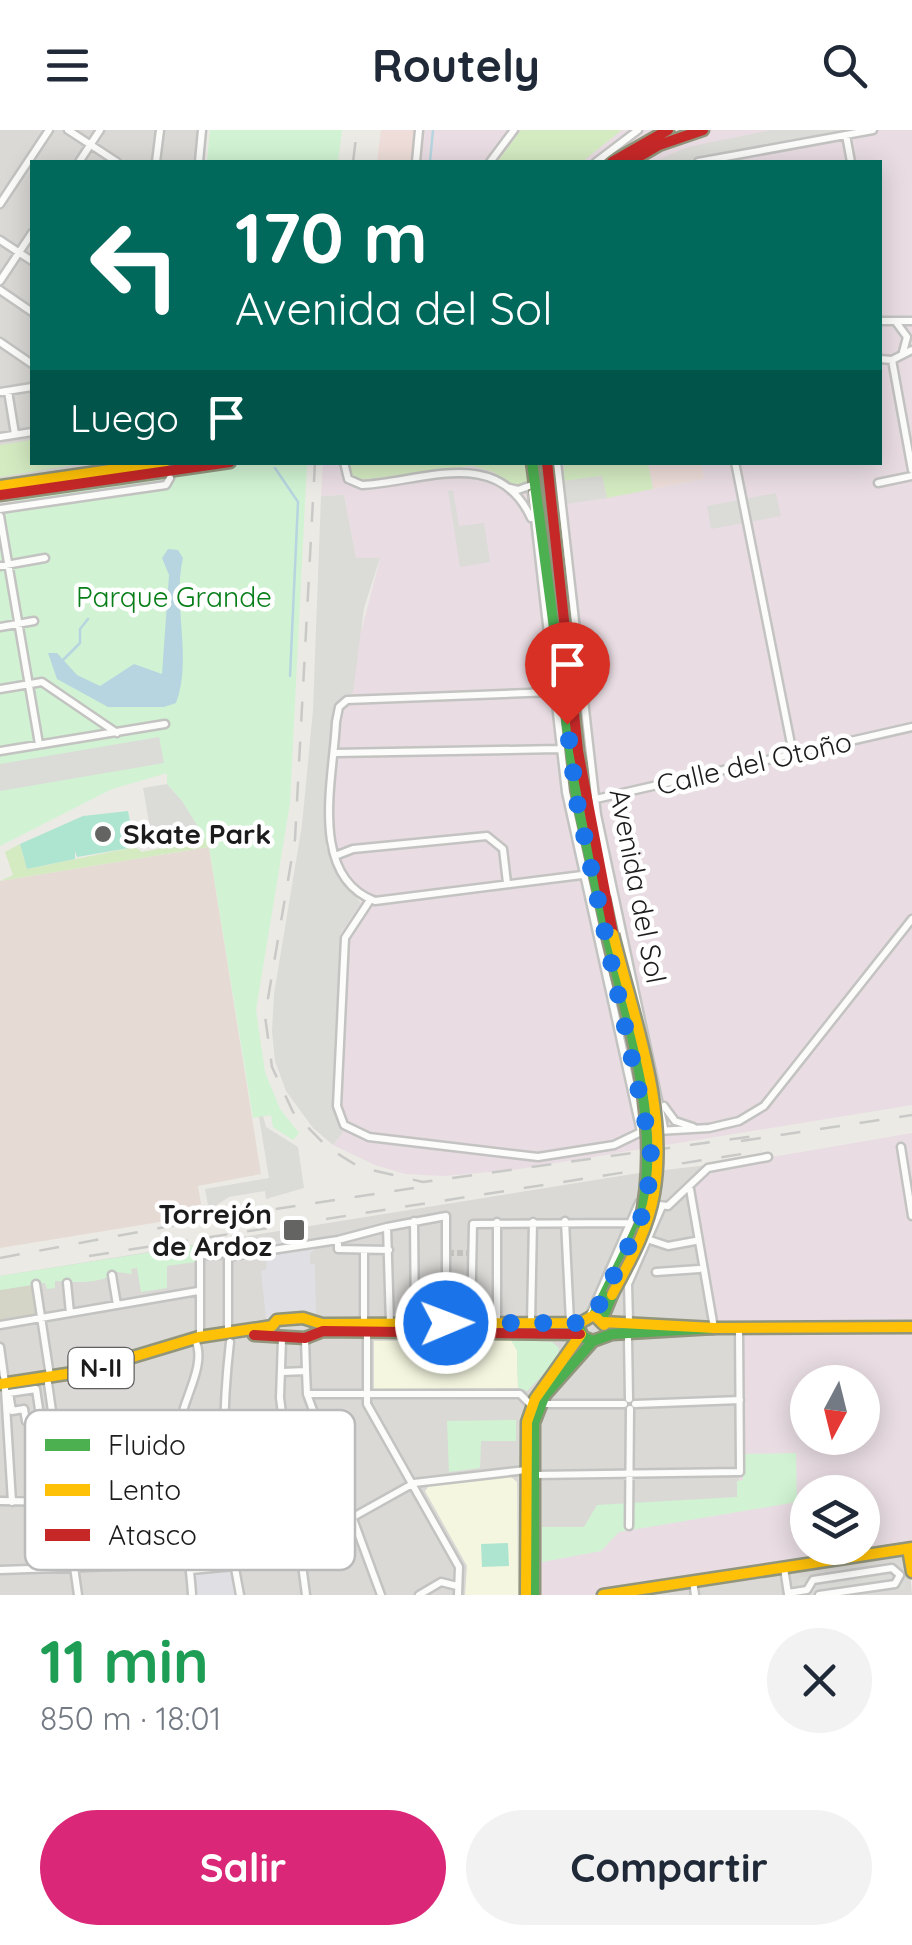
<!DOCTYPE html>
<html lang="es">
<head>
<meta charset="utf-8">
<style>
	:root { --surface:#fff; --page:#f2f2f3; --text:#1f2937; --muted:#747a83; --accent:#db2777 }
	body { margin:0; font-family:Quicksand,sans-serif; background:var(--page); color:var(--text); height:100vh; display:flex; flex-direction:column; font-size:38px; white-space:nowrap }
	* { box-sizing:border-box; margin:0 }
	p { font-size:32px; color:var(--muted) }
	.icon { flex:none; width:55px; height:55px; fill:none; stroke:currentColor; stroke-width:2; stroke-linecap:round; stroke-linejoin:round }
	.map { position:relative; height:1465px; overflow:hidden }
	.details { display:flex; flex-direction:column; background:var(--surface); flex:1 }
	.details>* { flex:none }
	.top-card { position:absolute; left:30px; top:30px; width:852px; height:305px; border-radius:0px; box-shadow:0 5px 25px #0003; background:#00695c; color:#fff; overflow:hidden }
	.needle { width:65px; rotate:187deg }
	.tools { position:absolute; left:790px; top:1235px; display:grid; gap:20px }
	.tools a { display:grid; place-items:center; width:90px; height:90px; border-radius:50%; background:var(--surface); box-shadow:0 5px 25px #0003; font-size:50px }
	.pin { position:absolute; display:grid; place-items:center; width:85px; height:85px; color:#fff; margin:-102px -42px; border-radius:50% 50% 50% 0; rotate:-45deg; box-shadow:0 0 10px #0007 }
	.pin .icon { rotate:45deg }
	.me { position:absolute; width:110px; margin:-55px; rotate:89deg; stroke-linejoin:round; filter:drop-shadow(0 0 8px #0008) }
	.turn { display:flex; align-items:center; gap:35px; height:210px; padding:0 40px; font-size:45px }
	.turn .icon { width:130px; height:130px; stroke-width:2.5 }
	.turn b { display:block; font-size:70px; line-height:85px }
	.then { display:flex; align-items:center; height:95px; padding:0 40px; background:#0003; gap:20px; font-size:38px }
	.round { display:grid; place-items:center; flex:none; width:105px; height:105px; border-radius:52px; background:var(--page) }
	.headline { display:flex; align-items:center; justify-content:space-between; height:170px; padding:0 40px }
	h1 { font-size:60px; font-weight:700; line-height:75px; color:#1e9e55 }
	.button { display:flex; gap:20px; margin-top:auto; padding:20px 40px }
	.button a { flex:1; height:115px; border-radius:60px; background:var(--accent); color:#fff; font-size:40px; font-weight:700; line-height:115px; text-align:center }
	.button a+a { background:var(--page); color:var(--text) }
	header { display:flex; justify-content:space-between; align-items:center; height:130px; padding:0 40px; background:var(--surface); font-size:45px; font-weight:700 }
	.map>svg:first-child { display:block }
</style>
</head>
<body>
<header><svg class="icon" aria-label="menu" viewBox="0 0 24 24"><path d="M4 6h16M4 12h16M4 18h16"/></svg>Routely<svg class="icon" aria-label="search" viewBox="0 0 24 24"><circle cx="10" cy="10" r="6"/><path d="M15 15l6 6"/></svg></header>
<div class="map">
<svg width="912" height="1465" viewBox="0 0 912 1465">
	<rect width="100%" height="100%" fill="#ebeae5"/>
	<path fill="#dad9d6" d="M0,0H202L199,32H32V332L123,333L0,350Z
		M734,1032L740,1381L534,1465H0V1146L639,1043Z
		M908,1419L912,1465H603Z"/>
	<path fill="#eeddd9" d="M381,0H425L421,32H377Z
		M648,333H701L704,349L653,359Z"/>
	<path fill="#e9dde3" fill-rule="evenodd" d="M425,0H668L612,32H421Z
		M703,0H912V975L513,1040L444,1046L405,1044L375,1035L333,1015L343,1002L332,974L340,804L361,771L331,731L325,701L333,582L344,567L380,429L356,428L344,365L321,366L323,333H532L578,672L585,671L547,333H648L654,359L704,349L701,333L880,332V32H630Z
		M912,1003V1442L908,1420L603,1465H534V1432L598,1418L609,1400L740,1380L739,1199L714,1198L690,1059L708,1038ZM808,1252H862V1308H808ZM808,1362H862V1418H808Z"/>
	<path fill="#f4f6df" d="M511,1210L517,1220L518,1258L374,1259V1211Z
		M509,1345L517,1352L518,1465H465L467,1436L425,1361L429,1356Z"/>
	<path fill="#e6dbd4" d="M209,717L261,1044L198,1056L203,1085L0,1118V751Z"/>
	<path fill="#d4d5c6" d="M32,1155L36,1185L0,1190V1160Z"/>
	<path fill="#d4ebc2" d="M521,0H622L582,32H497Z
		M32,310V332L86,333L0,347V315Z
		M349,332L527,333L528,355L516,357L493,342L472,336L359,350L350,345Z
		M564,333H648L653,359L607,368L602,346L564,351Z
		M205,709L209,717L0,751L13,745L5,722L20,714L27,739L135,717L142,722Z"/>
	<path fill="#d1f3d3" d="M210,0H342L338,32H207Z
		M256,333H307L290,673L256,880L265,942L280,979L299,1003L293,1010L273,997L271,985L253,988L209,717L182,671L167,654V643L112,659L0,716V379L16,377L15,369Z
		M197,1115L196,1132L167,1136V1158L141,1162L137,1138L131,1139L132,1144L117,1142C99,1155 76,1152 55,1151V1158L47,1159L45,1153L0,1160V1146Z
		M511,1210L552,1212L559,1218L558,1229L527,1261L518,1258L517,1220Z
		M516,1290V1311H481L480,1338L449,1342L447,1291Z
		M796,1323L797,1372L619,1402L601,1421L542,1432V1397H584L597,1375L737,1367V1351L743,1350V1324Z"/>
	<path fill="#aee5d1" d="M128,681L135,717L77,727L75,721V729L27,739L20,714L83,686Z
		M508,1413L509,1436L482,1437L481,1414Z"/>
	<path fill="#dbdbd8" d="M771,0H853L679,32H653L688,17Z
		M602,346L607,368L566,374L564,351Z
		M453,360L459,396L484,393L490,432L460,437L448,361Z
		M776,363L781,386L711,399L707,376Z
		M344,365L356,428H380L364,478L353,562L336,574L329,623L326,717L345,755L361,773L340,804L332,974L343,1002L333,1015L313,998L286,961L275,931L272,901L274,864L302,695L313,580L321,366Z
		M159,607L164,633L0,661V634Z
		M167,654L182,671L203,705L153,715L143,658Z
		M263,986L266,997L298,1017L304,1058L266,1069L265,1061L229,1067L209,1080L205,1059L269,1048L259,987Z
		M896,1432L902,1437L906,1459L864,1465H800L798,1448Z"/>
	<path fill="#e0dfe4" d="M316,1110L317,1117L310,1124V1134H315L316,1188L266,1190L261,1140H266L268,1112Z
		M234,1433L242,1465H187L186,1439Z"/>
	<path fill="#b6d5e0" d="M168,419L178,420L183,428C172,474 193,529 176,573L164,577H108L57,549L48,523H57L77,545L100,556L134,534L162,544L169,445L162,428Z"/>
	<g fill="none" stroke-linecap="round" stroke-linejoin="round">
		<path stroke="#b6d5e0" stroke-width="2.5" d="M430,32L433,0
			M275,338L298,372L290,546
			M62,531L80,513V499L88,489"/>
		<path stroke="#c2c1bd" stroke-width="6" stroke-dasharray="6 3" stroke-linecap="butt" d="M448,1123H467"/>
		<g stroke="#c3c3c1" stroke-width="11">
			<path id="street" d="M68,0L117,32
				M846,5L851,32
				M79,32L100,0
				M156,32L160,0
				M199,32L202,0
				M416,32L419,0
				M490,32L514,0
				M596,32L638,0
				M698,32L873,0
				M0,74L49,0
				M0,110L32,131
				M0,151L32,103
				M0,160L32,182
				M880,191H912
				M896,192L907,207L903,222
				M0,212L32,234
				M880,229L892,230L912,220
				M892,230L912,340
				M8,261L15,304
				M0,262L32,257
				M0,307L32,302
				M344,332L348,349L362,355C422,352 498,315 531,388
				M557,332L597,685L664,998
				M735,332L793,624
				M878,353L912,346
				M510,358L518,360L532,355
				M532,363L566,662L641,1002
				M0,379L166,355L170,348
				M0,386L39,614
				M0,436L45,428
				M0,497L34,491
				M0,559L42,552L117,603
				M552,562L347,570L339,577L336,592C334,645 307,746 375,771L582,745
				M0,621L165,594
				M335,623L559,619
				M596,669L912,597
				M335,726L353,719L487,706L503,719L507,753
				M605,736L609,763
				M370,770L345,808L337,976L344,995L369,1007L538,1027L614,1015L641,1002L709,998L739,991L764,976L912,789
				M664,976L675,991L693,997
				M901,1017L912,1086
				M690,1059L714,1198
				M414,1091L415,1193
				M565,1091L570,1192
				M497,1092V1193
				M387,1097L446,1086V1193
				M338,1110V1119L389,1120
				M650,1110L668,1116L695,1111
				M233,1126L338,1110L387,1097L390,1193
				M656,1142L699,1139
				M112,1145L117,1175
				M67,1153L70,1183
				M36,1154L50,1246
				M590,1185L639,1073L668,1076L708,1038L768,1027
				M629,1192L628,1154L662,1076
				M471,1193L473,1094L630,1093
				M531,1193L533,1092
				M364,1194V1120
				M0,1195L198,1161
				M367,1202V1274L459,1437L458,1465
				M200,1207V1125H219L228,1119V1201
				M282,1209L280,1268L306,1465
				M628,1209L629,1269
				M230,1212C220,1299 222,1379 240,1465
				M0,1217L5,1253
				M306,1241L307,1264L381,1465
				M282,1242L306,1241L305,1208
				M48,1253L78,1465
				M5,1259L12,1372
				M307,1264H520L532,1276
				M546,1274H624
				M635,1274L740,1270
				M40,1286L36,1259L9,1263L12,1281L24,1279L26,1291L54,1283
				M126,1307L132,1373
				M153,1310L159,1371
				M59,1311C114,1306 167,1315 222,1313
				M535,1345L740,1342L739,1199
				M0,1371L132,1373L183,1368
				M119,1372L126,1435
				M152,1372L158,1434
				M629,1396L630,1279
				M784,1438L788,1464
				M0,1440L233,1432L337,1396L414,1353L526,1340
				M191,1440L234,1436
				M693,1451L695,1465
				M788,1463L807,1460L813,1450L892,1438L900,1445L895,1454L819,1465
				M192,1465C189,1410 172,1347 180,1293C184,1267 207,1234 195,1210
				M419,1465L441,1452L457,1456"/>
		</g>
		<g stroke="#91957c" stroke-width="15">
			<path id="fast" d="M532,332L577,672L607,805
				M594,1185L640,1093
				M602,1189L612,1165
				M579,1198L583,1207L593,1211L612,1204L714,1198
				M534,1465V1293L545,1265L593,1211"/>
		</g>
		<g stroke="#91957c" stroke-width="15">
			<path id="slow" d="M0,356L165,332
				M603,1192L714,1198L912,1197
				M580,1193L594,1185L604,1195
				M0,1254L86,1241L199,1207L272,1196L277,1190L303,1188L322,1194L580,1193
				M908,1419L912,1442
				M526,1465L527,1292L535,1269L581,1204
				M603,1465L912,1418"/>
		</g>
		<g stroke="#91957c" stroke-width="15">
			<path id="jam" d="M612,32L668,0
				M630,32L659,15L703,0
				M547,332L578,621L613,804
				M0,365L230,332
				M254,1205L305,1208L323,1201L580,1204"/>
		</g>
		<use href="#street" stroke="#fcfcfb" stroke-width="6"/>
		<use href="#fast" stroke="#4caf50" stroke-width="10"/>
		<use href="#slow" stroke="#ffc107" stroke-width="10"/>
		<use href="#jam" stroke="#c62828" stroke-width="10"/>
		<path stroke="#c9c9c8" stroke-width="2.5" stroke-dasharray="20 20" stroke-linecap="butt" d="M353,32L357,0
			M315,332L295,709L265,886L272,937L293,982L327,1017L359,1037L423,1052L754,1006
			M741,1011L912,985
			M89,1126L761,1021
			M0,1128L197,1091L414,1058"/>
		<g stroke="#91957c" stroke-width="15" stroke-linecap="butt">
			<path id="fast-bridge" d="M607,805C630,901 662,994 640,1093"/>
		</g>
		<g stroke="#91957c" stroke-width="15" stroke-linecap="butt">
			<path id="slow-bridge" d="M612,1165C629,1133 648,1100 654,1064C669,979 633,886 613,804"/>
		</g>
		<use href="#fast-bridge" stroke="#4caf50" stroke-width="10"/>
		<use href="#slow-bridge" stroke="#ffc107" stroke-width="10"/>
	</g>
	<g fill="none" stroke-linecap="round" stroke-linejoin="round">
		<path stroke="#1a73e8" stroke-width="18" stroke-dasharray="0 32.4" d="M446,1193H580L594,1185L640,1093L650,1048L651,1018L577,672L567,594"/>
	</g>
	<g fill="#646462" stroke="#fff" stroke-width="4">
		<circle cx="103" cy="704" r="10"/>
		<rect x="282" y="1088" width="24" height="24" rx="5"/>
	</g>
	<g text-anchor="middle" stroke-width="9" stroke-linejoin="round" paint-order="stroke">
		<rect fill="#fff" stroke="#606060" stroke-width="2.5" x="68.5" y="1218" width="65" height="40" rx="8"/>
		<g font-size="25" font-weight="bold" fill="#1c1c1c">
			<text x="101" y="1247">N-II</text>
		</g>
		<g font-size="28" fill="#077e19" stroke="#fff">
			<text x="174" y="477">Parque Grande</text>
		</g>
		<g font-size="28" fill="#1c1c1c" stroke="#fff">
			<text transform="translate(754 633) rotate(-13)" y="10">Calle del Otoño</text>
			<text transform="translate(638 756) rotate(79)" y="10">Avenida del Sol</text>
		</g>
		<g font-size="28" font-weight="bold" fill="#1c1c1c" stroke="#fff" text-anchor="start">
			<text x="123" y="714">Skate Park</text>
			<text x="272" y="1094" text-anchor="end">Torrejón<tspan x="272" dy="32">de Ardoz</tspan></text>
		</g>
	</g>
	<rect x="25" y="1280" width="330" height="160" rx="15" fill="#fff" stroke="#bbb" stroke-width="2.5"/>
	<rect x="45" y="1309" width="45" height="12" fill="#4caf50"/>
	<rect x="45" y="1354" width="45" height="12" fill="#ffc107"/>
	<rect x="45" y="1399" width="45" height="12" fill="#c62828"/>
	<g font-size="28" fill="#1c1c1c">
		<text x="108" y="1325">Fluido</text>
		<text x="108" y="1370">Lento</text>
		<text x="108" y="1415">Atasco</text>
	</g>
</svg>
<div class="tools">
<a><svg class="needle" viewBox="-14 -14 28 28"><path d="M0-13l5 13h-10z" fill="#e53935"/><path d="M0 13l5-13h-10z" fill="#747a83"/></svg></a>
<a><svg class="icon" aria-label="layers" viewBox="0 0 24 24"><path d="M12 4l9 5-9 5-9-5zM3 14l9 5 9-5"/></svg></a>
</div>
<div class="pin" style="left:567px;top:594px;background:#d93025"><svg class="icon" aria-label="arrive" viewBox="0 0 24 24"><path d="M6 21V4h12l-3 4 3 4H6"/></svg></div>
<svg class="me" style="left:446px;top:1193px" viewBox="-20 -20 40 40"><circle r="17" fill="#1a73e8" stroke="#fff" stroke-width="3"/><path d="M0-11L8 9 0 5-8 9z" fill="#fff"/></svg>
<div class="top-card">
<div class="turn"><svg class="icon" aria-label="left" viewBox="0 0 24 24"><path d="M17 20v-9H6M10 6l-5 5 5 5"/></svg><div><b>170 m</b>Avenida del Sol</div></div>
<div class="then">Luego<svg class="icon" aria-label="arrive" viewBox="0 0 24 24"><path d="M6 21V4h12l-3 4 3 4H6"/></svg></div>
</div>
</div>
<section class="details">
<div class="headline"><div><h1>11 min</h1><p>850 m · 18:01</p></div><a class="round"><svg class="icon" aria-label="close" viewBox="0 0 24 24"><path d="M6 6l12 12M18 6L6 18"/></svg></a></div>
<div class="button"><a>Salir</a><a>Compartir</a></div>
</section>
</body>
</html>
